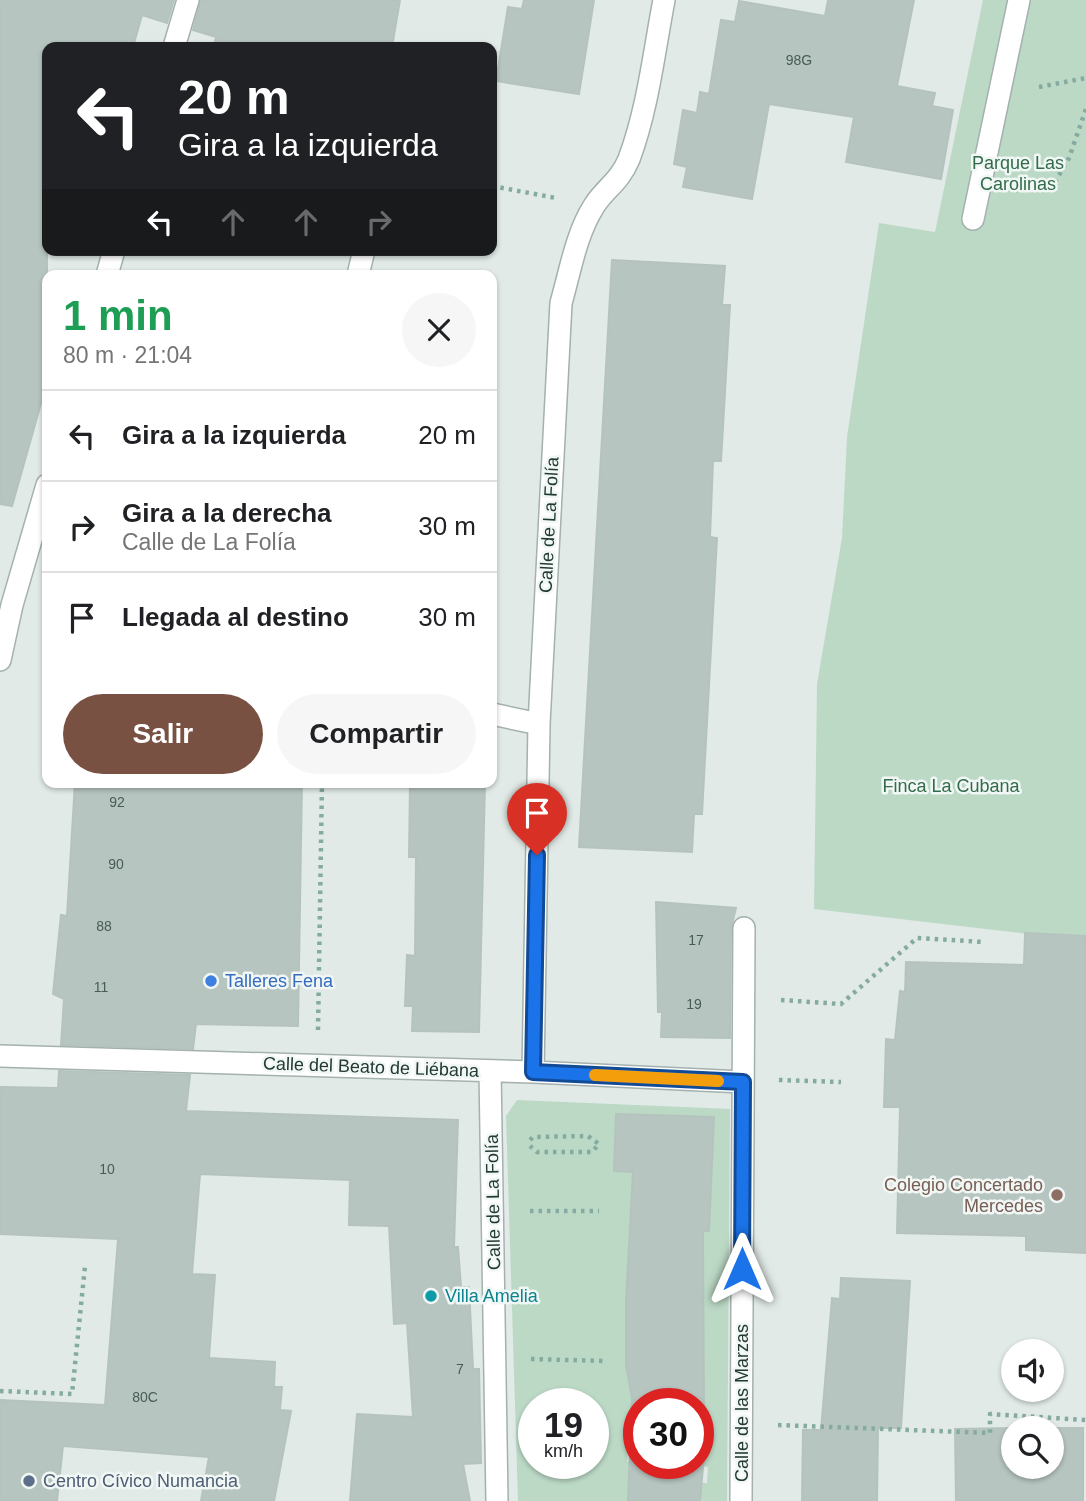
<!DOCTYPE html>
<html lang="es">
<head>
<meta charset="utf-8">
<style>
	:root { --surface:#fff; --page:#f6f6f6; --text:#202124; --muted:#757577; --line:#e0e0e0; --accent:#785142 }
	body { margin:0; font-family:Arial,sans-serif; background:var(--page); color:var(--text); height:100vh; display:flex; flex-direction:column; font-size:26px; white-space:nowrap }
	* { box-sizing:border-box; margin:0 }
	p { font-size:23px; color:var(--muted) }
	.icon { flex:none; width:38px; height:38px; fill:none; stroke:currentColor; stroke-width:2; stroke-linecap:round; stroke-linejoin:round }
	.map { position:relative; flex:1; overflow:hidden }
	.panel { position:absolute; left:42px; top:270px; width:455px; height:518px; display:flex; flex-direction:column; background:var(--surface); border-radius:14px; box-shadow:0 2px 5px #0004 }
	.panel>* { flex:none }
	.top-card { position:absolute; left:42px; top:42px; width:455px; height:214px; border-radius:14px; box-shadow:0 2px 5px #0004; background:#202124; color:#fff; overflow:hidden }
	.tools { position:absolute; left:1001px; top:1339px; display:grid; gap:14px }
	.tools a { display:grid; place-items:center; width:63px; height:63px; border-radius:50%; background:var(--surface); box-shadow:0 2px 5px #0004; font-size:35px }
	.speed { position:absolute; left:518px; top:1388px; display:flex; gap:14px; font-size:35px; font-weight:700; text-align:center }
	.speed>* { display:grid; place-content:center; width:91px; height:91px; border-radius:50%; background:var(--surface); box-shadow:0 2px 5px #0004; line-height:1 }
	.speed small { font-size:18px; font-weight:400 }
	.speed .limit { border:10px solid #d22; background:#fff; color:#111 }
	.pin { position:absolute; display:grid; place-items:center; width:60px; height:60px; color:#fff; margin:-72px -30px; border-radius:50% 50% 50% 0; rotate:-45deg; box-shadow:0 0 7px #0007 }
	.pin .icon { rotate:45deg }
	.me { position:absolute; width:77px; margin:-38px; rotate:0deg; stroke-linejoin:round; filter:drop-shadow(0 0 5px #0008) }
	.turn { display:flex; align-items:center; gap:24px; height:147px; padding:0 21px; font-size:32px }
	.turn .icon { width:91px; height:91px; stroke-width:2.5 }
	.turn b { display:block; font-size:49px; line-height:60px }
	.lanes { display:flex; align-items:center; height:66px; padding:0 21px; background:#0003; justify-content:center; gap:35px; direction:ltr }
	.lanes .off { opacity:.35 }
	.round { display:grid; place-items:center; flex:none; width:74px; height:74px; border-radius:37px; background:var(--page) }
	.head { display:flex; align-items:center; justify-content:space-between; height:119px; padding:0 21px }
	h1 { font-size:42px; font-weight:800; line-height:52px; color:#1e9e55 }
	.primary-button { display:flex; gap:14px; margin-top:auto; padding:14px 21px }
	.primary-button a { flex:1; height:80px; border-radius:42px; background:var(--accent); color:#fff; font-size:28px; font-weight:800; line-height:80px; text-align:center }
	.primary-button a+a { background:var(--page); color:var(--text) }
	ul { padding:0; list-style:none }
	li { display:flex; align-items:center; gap:21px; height:91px; padding:0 21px; border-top:2px solid var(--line) }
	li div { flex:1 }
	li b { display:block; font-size:26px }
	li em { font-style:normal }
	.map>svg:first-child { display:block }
</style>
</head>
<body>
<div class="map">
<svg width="1086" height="1501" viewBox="0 0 1086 1501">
	<rect width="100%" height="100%" fill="#e1eae7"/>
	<path fill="#bcd9c6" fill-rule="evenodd" d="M983,0H1086V936L1038,935L814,909L817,684L842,538L847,437L879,223L935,232Z
		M517,1100L730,1109L727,1501H700L702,1483H707L708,1467L703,1466L708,1412L698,1411V1404H639L634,1440H629L627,1462L631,1463L629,1501H518L506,1116ZM616,1114L713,1117L709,1231L637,1228L630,1221L631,1207L637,1206L638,1172L614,1171ZM633,1262L704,1263V1390L633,1389ZM534,1404H593V1463H534Z"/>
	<path fill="#b7c5c0" stroke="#b5c3be" stroke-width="2" fill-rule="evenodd" d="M0,0H174L167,23L142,15L133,47H47V382L12,506L0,504Z
		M201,0H400L392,47H214L216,37L193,30Z
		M524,0H594L579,94L496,81L508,7L522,9Z
		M828,0H914L897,86L935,93L932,106L953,110L941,179L846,162L854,117L769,104L752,199L683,187L687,167L674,164L683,110L697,113L700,92L709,94L721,20L735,22L739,1L825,16Z
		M612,260L725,266L722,305H730L721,461H713L710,537L717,538L702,814H694L692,852L579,847Z
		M75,782H302L298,1026L196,1024L193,1049L61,1045L64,999L53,994L61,915L67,916Z
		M410,782H485L479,1032L412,1031L413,1006H405L407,955L415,956L416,857H409Z
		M656,902L736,908L731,928L730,1038L661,1037L662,1012H658Z
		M1025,933L1086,936V1253L1026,1250V1236L897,1233L900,1107H884L886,1039L895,1040L900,991L905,992L906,962L1024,965Z
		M59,1071L190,1075L186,1111L458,1120L454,1247H458L461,1287H469L473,1369H479L481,1463L463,1464L470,1501H350L357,1414L413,1417L407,1323L394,1324L389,1226L349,1225L350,1180L200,1174L192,1274L215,1275L209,1358L275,1362L274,1387H282L280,1410L291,1411L274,1501H201L209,1457L63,1446L57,1501H0V1400L105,1405L118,1239L0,1234V1087L58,1088Z
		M616,1114L714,1117L709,1231H703L704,1411L708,1412L700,1501H628L632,1398L626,1365V1301L633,1172L614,1171ZM639,1404H698V1463H639Z
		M841,1278L910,1281L901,1428H878L877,1501H802L803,1430H821L832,1298L840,1299Z
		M1013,1428V1466H1052V1428H1030H1083V1501H956L955,1429Z"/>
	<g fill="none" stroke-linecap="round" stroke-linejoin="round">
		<g stroke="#a4b1ae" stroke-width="24">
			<path id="service" d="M973,219L1019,0"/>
		</g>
		<g stroke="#a4b1ae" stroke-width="24">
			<path id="minor" d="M174,47L188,0
				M107,275L114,250
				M358,275L364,250
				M0,660L12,605L47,485
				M492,714L539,724
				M0,1056L533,1072L743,1082
				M490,1071L497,1501
				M533,1072L539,724L561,303C570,272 576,234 594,206C605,188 619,183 629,159C648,108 654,52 664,0
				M741,1501L744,928"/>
		</g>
		<path stroke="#85aba1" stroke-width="4.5" stroke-dasharray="3.5 5" stroke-linecap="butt" d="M1039,87L1086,78
			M492,186L556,198
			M1016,190L1051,189L1069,158L1086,109
			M781,1000L841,1004L917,938L983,942
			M318,1030L322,782
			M779,1080L841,1082
			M530,1140L533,1137L588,1136L599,1144L592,1152H537L530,1146
			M530,1211H599
			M531,1359L607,1361
			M0,1391L72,1394L85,1266
			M778,1425L990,1433V1414L1086,1420"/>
		<use href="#service" stroke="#fff" stroke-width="21"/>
		<use href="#minor" stroke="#fff" stroke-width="21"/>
	</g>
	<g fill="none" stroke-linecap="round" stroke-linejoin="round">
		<g stroke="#114b97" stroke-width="18">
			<path id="route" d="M537,855L533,1072L743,1082L742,1269"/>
		</g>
		<use href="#route" stroke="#1a73e8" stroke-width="12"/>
		<path stroke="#f59e0b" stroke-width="12" d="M595,1075L718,1081"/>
	</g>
	<circle fill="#3f7fe0" stroke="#f1f7f5" stroke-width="2.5" cx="211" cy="981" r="7"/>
	<circle fill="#8d6e63" stroke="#f1f7f5" stroke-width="2.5" cx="1057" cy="1195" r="7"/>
	<circle fill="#0f9aa8" stroke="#f1f7f5" stroke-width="2.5" cx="431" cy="1296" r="7"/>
	<circle fill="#5c6f8a" stroke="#f1f7f5" stroke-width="2.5" cx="29" cy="1481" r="7"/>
	<g text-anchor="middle" stroke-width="5" stroke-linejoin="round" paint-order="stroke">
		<g font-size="14" fill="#485c57">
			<text x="799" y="65">98G</text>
			<text x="117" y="807">92</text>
			<text x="116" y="869">90</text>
			<text x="104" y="931">88</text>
			<text x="696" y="945">17</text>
			<text x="101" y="992">11</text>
			<text x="694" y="1009">19</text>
			<text x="107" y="1174">10</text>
			<text x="460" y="1374">7</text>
			<text x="145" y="1402">80C</text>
		</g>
		<g font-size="18" fill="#326c4b" stroke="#f1f7f5">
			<text x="1018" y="169">Parque Las<tspan x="1018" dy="21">Carolinas</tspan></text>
			<text x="951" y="792">Finca La Cubana</text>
		</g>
		<g font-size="18" fill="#233934" stroke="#f1f7f5">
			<text transform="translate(549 525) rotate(-87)" y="6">Calle de La Folía</text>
			<text transform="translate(371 1067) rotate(2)" y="6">Calle del Beato de Liébana</text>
			<text transform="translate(493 1202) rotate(-91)" y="6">Calle de La Folía</text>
			<text transform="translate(742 1403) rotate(-90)" y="6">Calle de las Marzas</text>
		</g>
		<g font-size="18" fill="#366cbe" stroke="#f1f7f5" text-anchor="start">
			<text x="225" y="987">Talleres Fena</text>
		</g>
		<g font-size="18" fill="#785e54" stroke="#f1f7f5" text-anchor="end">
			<text x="1043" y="1191">Colegio Concertado<tspan x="1043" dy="21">Mercedes</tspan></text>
		</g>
		<g font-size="18" fill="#0d838f" stroke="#f1f7f5" text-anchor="start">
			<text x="445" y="1302">Villa Amelia</text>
		</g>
		<g font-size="18" fill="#4e5e75" stroke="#f1f7f5" text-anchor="start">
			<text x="43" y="1487">Centro Cívico Numancia</text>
		</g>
	</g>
</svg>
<div class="tools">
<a><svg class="icon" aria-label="sound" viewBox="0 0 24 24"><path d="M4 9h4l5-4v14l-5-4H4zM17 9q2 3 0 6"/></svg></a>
<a><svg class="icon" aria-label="search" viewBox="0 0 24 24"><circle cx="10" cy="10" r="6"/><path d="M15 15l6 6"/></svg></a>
</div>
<div class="speed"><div>19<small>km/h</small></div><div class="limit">30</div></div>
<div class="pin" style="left:537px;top:855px;background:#d93025"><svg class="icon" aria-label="arrive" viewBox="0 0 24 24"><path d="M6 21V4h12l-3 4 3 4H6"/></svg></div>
<svg class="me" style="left:742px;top:1269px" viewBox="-20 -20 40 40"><path d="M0-17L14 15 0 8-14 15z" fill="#1a73e8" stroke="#fff" stroke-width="4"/></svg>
<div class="top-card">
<div class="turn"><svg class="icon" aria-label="left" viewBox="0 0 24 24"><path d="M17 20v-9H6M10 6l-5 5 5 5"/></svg><div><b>20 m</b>Gira a la izquierda</div></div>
<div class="lanes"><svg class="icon" aria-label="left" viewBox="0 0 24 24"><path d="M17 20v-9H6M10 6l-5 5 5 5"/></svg><svg class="icon off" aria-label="ahead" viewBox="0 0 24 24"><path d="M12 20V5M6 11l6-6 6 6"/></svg><svg class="icon off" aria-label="ahead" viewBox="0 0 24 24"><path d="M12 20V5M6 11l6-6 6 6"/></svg><svg class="icon off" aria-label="right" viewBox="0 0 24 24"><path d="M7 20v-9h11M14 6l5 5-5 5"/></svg></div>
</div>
<section class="panel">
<div class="head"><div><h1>1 min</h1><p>80 m · 21:04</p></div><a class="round"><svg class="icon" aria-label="close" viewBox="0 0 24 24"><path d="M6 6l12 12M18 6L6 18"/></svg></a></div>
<ul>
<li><svg class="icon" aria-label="left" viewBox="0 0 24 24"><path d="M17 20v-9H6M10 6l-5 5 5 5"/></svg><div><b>Gira a la izquierda</b></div><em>20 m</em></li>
<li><svg class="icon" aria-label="right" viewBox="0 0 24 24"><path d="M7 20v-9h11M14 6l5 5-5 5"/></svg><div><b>Gira a la derecha</b><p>Calle de La Folía</p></div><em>30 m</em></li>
<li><svg class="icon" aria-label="arrive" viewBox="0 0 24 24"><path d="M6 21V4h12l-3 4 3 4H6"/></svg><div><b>Llegada al destino</b></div><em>30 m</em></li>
</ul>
<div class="primary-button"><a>Salir</a><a>Compartir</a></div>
</section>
</div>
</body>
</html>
